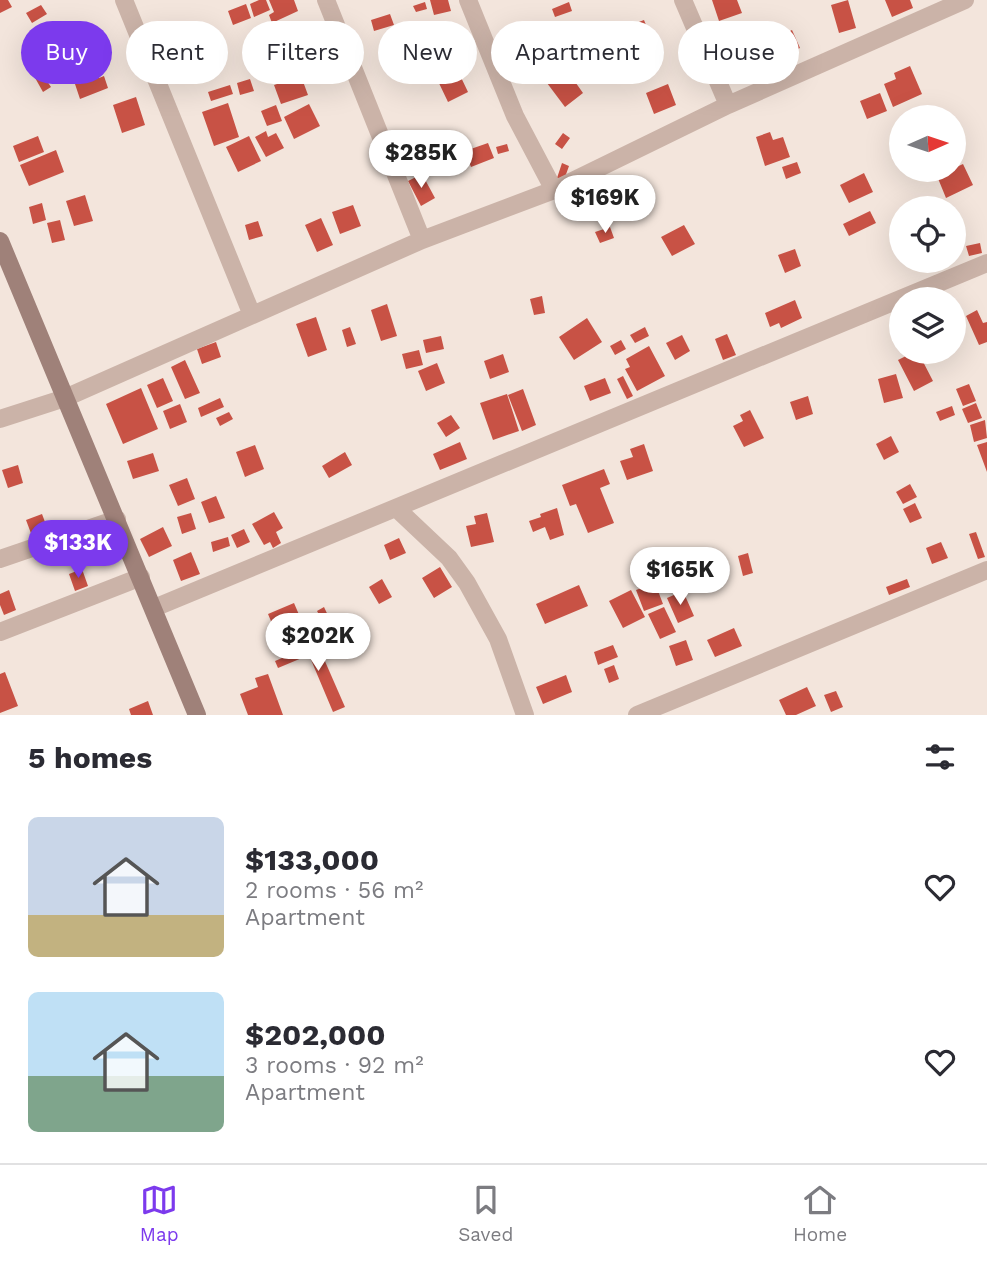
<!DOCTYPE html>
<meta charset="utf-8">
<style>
:root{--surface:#fff;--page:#f2f2f3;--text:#2b2b33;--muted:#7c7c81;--line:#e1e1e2;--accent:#7c3aed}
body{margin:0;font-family:"Work Sans",sans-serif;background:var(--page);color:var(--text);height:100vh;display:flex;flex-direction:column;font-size:26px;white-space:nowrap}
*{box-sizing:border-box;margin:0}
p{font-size:23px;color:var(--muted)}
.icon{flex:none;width:38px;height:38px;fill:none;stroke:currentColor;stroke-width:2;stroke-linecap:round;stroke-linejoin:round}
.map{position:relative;height:715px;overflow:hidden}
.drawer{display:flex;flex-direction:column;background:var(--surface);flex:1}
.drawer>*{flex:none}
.hud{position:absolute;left:21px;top:21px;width:945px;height:63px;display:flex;gap:14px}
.needle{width:46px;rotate:87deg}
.buttons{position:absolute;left:889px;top:105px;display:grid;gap:14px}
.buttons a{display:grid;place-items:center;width:77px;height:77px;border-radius:50%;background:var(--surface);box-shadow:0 7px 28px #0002;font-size:35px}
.price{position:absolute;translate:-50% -60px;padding:0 16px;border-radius:24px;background:#fff;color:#222;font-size:23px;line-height:46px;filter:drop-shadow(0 2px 4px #0008)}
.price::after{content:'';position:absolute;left:50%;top:42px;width:21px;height:16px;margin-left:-10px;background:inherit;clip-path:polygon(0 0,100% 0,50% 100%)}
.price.active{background:var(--accent);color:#fff}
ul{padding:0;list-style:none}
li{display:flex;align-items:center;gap:21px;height:175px;padding:0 28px}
li span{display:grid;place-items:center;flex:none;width:196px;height:140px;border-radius:10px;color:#555}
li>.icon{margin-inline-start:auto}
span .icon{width:84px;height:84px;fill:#fffc;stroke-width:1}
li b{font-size:30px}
h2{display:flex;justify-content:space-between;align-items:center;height:84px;padding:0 28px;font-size:30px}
.tag{padding:0 24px;border-radius:32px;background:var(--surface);box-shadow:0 7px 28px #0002;font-size:24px;line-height:63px}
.tag.active{background:var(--accent);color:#fff}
.tabs{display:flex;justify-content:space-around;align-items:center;height:98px;border-top:2px solid var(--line);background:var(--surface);font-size:19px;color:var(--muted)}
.tabs a{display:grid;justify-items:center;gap:4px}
.tabs .active{color:var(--accent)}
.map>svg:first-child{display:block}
.building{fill:#c85245}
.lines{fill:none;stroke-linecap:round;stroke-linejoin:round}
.street{stroke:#cbb3a8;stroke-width:18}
.secondary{stroke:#9f8179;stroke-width:18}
</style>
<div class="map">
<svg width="987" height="715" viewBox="0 0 987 715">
<rect width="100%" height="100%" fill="#f3e5dc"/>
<path class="building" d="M0,0H8L12,7L0,13Z
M259,0H266L270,10L254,17L250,4Z
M269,0H294L298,11L272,23L269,15L274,12Z
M430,0H448L451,11L434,15Z
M712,0H737L742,13L719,21Z
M848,0L856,28L839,33L831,5Z
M885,0H910L913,8L892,17Z
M425,2L427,9L416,12L413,6Z
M569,2L572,11L555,17L552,9Z
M246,4L251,18L233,25L228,11Z
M41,5L47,14L32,23L26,13Z
M390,14L394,25L374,31L371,20Z
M644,20L654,45L633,53L623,28Z
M741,23L746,35L729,43L724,31Z
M436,30L439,38L426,42L424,34Z
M792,30L800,48L775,59L767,41Z
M77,32L83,51L66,56L60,37Z
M531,37L536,52L525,55L520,40Z
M747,41L759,71L730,82L719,52Z
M199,44L211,71L189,81L177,53Z
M93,63L99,78L104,76L108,88L80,99L71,72Z
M910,66L922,94L893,107L884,84L896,79L894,73Z
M457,69L468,92L448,102L437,79Z
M566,69L583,93L565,107L547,83Z
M41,72L51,87L43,92L34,76Z
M63,72L66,79L54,83L52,75Z
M301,76L308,95L281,104L274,85Z
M250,79L254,91L240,95L237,83Z
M668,84L676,105L654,114L646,93Z
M230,85L233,94L211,101L208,92Z
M880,93L887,111L867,119L860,101Z
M136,97L145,125L122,133L113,105Z
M228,103L239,137L214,146L202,112Z
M309,104L320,126L294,139L284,117Z
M276,105L282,121L267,126L261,111Z
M266,131L268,137L276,133L284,148L266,157L255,137Z
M770,132L773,140L783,137L790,157L765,166L756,137Z
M563,133L570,138L562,149L555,144Z
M38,136L44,152L19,162L13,146Z
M249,136L261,161L238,172L226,147Z
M488,143L494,158L471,167L465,151Z
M507,144L509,151L498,154L496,147Z
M56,150L64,172L29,186L20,165Z
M797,162L801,173L786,179L782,167Z
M562,163L569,166L564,180L557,178Z
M963,164L973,185L946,198L937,176Z
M864,173L873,192L849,203L840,185Z
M422,174L435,198L421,206L408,181Z
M85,195L93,221L74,226L66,201Z
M42,203L46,220L33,224L29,207Z
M353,205L361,226L340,234L332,212Z
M870,211L876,223L849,236L843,224Z
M321,218L333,245L317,252L305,225Z
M60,220L65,240L52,243L47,223Z
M258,221L263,236L249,240L245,225Z
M684,225L695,244L672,256L661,237Z
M610,227L614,238L600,243L595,232Z
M980,243L982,253L969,256L966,246Z
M795,249L801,266L785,273L778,255Z
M930,261H954L934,270Z
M542,296L545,313L534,315L530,299Z
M795,300L802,318L781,328L779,323L770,327L765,313Z
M387,304L397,336L381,341L371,310Z
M977,310L983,323L987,322V342L979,345L966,316Z
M316,317L327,350L308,357L296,324Z
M587,318L602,342L574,360L559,337Z
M350,327L356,344L347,347L342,330Z
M645,327L649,336L635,343L630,335Z
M727,334L736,355L723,360L715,339Z
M682,335L690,351L675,360L666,343Z
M441,336L444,349L426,353L423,340Z
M621,340L626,349L615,355L610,346Z
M216,342L221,357L202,364L197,349Z
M649,346L665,376L637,391L625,369L630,367L626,359Z
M419,350L423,365L406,369L402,354Z
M914,352H918L933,381L914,391L898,360Z
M920,352H933L936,357L926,363Z
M503,354L509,372L490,379L484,361Z
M185,360L200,393L185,399L171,367Z
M437,363L445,383L426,391L418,371Z
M896,374L903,398L884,403L878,379Z
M623,376L633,396L627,399L617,379Z
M163,378L173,401L157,408L147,385Z
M605,378L611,393L590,401L584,386Z
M969,384L976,401L963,406L956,389Z
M141,388L158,429L123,444L106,404Z
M523,389L536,425L522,431L508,395Z
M507,394L519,431L493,440L480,403Z
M808,396L813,414L796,420L790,402Z
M220,398L224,407L201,417L198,408Z
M976,403L982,418L968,423L962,409Z
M180,404L187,422L170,429L163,411Z
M952,406L955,415L940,421L936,412Z
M750,410L764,438L744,447L733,426L743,421L740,415Z
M229,412L233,419L220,426L216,418Z
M451,415L460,428L446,437L437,423Z
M985,420L987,438L974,442L970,425Z
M891,436L899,452L884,460L876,444Z
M460,442L467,459L440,470L433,454Z
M987,442V472L977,445Z
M644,444L653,471L627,480L620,461L633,457L630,449Z
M255,445L264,469L245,477L236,452Z
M345,452L352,465L329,478L322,466Z
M153,453L159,471L133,479L127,461Z
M18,465L23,483L8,488L2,470Z
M604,469L610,484L600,488L614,523L588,533L576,504L570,506L562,485Z
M187,478L195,499L178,506L169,485Z
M910,484L917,497L903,504L896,492Z
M216,496L225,518L209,523L201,502Z
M915,503L922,518L910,523L903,509Z
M557,508L564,535L550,540L545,527L533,532L529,521L541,517L540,514Z
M274,512L283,528L276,532L281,543L273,548L270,542L264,545L252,524Z
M191,513L196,529L182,534L177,517Z
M487,513L494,542L471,547L466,526L476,524L474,516Z
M42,514L51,538L35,544L26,520Z
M163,527L172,546L149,557L140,539Z
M244,529L250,542L237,548L231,535Z
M976,532L985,557L978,559L969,534Z
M228,537L230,546L213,552L211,542Z
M399,538L406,553L390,560L384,545Z
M941,542L948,558L932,564L926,548Z
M191,552L200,574L181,581L173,560Z
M748,553L753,573L743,576L738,556Z
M440,567L452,587L434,598L422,578Z
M82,569L88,586L75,591L69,574Z
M382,579L392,597L379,604L369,587Z
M907,579L910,587L889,595L886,587Z
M655,583L663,604L644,611L636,590Z
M579,585L588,606L545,624L536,604Z
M9,590L16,610L4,615L0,605V594Z
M631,590L645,617L623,628L609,601Z
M683,591L694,616L678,623L667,598Z
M294,603L309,638L283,650L268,614Z
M324,607L333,626L327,629L317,611Z
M664,607L676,632L660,639L648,614Z
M734,628L742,646L715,657L707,640Z
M686,640L693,660L676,666L669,646Z
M317,643L345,707L333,712L309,655L278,668L275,661Z
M613,645L618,657L598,665L594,652Z
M614,665L619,679L609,683L604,669Z
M5,672L18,706L0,713V674Z
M268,674L283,715H248L240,694L258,687L255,678Z
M566,675L572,692L543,704L536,687Z
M807,687L816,706L796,715H786L779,700Z
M836,691L843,707L831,712L824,695Z
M148,701L153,715H131L129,709Z"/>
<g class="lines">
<path class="street" d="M124,0L252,315
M326,0L422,240
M468,0L515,116L554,190
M683,0L728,105
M0,419L65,398L422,240L554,190L728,105L965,0
M396,508L449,558L467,583L498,639L525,715
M0,559L117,519
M154,608L987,263
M0,632L141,577
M637,715L987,570"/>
<path class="secondary" d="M0,241L197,715"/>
</g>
</svg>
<div class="buttons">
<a><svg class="needle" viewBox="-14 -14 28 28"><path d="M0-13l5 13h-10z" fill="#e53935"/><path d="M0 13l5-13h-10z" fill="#7c7c81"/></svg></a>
<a><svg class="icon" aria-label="locate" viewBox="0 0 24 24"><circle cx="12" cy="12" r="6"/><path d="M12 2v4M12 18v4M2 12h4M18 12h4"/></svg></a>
<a><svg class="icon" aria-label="layers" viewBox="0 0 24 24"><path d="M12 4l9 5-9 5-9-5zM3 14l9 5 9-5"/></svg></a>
</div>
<b class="price" style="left:421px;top:190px">$285K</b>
<b class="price" style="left:605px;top:235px">$169K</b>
<b class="price active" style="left:78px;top:580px">$133K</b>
<b class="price" style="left:680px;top:607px">$165K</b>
<b class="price" style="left:318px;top:673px">$202K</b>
<div class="hud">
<a class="tag active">Buy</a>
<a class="tag">Rent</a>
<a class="tag">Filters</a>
<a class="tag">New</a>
<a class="tag">Apartment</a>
<a class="tag">House</a>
</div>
</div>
<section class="drawer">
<h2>5 homes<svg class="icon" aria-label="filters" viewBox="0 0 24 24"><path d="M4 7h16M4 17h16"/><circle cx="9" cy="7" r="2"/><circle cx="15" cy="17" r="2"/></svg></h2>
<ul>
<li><span style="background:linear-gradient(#c9d6e8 70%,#c2b280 0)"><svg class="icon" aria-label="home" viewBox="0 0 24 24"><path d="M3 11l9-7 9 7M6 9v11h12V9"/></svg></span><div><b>$133,000</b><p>2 rooms · 56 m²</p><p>Apartment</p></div><svg class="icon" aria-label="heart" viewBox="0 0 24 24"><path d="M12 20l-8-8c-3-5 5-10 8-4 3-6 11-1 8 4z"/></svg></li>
<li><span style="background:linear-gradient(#bfe0f5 60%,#7fa58c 0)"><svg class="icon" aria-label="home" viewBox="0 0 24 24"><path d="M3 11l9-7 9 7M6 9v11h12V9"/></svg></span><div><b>$202,000</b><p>3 rooms · 92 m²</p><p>Apartment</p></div><svg class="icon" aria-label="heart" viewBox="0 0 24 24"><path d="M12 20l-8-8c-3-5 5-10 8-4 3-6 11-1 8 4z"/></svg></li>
</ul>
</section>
<nav class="tabs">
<a class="active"><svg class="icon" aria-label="map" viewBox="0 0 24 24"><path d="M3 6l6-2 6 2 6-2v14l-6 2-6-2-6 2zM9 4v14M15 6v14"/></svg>Map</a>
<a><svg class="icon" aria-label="saved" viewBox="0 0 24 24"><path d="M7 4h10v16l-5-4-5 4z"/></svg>Saved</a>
<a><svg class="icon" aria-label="home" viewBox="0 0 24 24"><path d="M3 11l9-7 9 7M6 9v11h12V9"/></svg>Home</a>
</nav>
